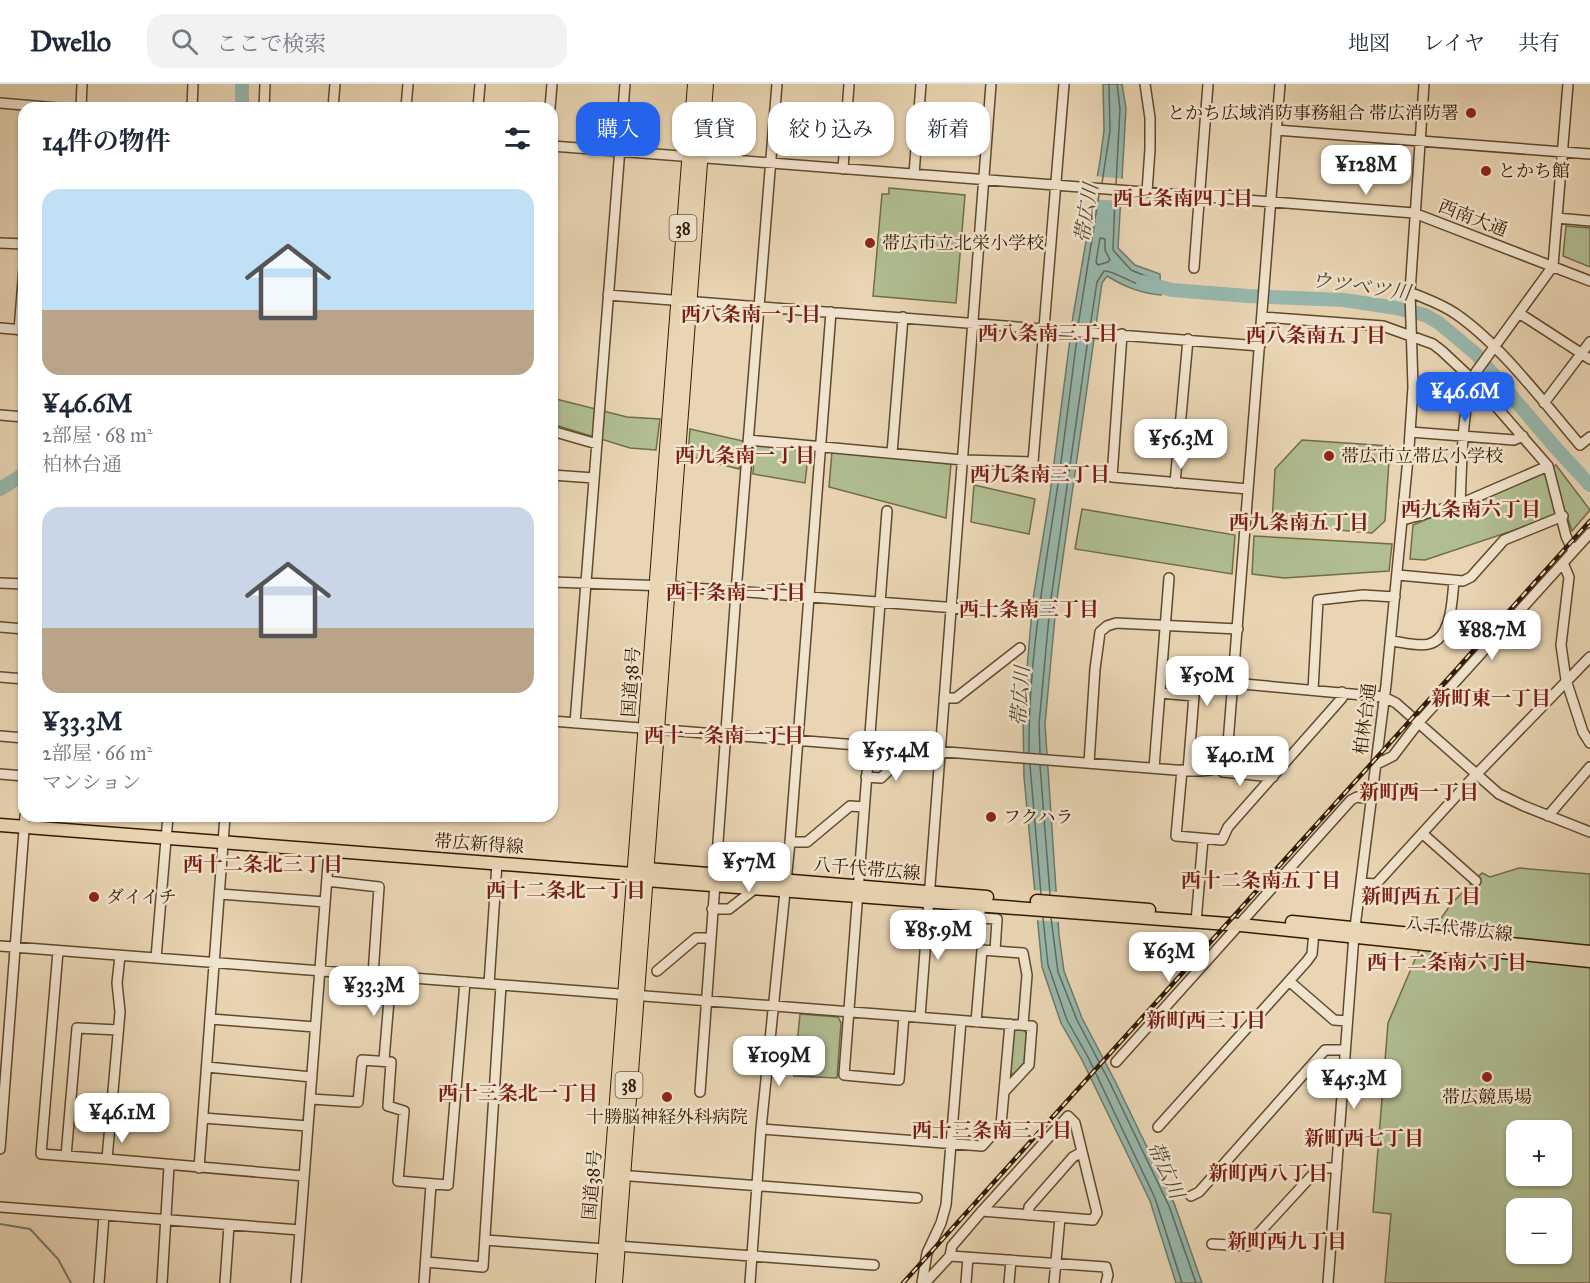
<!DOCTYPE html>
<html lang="ja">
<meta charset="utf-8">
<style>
:root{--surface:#fff;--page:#f2f2f3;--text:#1f2937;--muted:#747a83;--line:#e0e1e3;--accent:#2563eb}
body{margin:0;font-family:"IM FELL Great Primer","Noto Serif JP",serif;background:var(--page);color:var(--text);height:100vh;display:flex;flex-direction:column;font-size:22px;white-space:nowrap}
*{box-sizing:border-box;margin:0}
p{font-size:20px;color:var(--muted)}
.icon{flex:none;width:33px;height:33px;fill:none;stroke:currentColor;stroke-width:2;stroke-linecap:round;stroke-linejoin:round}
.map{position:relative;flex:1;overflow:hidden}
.sheet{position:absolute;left:18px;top:18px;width:540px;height:720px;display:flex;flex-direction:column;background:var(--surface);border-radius:18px;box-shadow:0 2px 4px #0004}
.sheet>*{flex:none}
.top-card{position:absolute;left:576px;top:18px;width:570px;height:54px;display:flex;gap:12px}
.fabs{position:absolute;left:1506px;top:1036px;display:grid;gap:12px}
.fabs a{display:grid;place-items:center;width:66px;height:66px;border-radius:12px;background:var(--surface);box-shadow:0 2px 4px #0004;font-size:30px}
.price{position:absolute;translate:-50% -51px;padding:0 14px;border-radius:12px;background:#fff;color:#222;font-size:20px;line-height:39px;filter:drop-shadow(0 2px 3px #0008)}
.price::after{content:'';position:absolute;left:50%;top:36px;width:18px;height:14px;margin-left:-9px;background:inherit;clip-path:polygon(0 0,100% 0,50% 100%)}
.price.current{background:var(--accent);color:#fff}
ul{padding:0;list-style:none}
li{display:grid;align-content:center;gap:12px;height:318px;padding:0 24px}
li span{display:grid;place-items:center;height:186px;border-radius:18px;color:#555}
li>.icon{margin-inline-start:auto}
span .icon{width:108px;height:108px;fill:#fffc;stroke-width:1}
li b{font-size:26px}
h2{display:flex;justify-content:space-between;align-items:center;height:72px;padding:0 24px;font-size:26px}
.pill{padding:0 21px;border-radius:18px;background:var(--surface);box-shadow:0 2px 4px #0004;font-size:21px;line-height:54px}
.pill.current{background:var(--accent);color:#fff}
header{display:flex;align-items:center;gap:36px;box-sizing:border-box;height:84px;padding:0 30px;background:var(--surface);border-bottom:2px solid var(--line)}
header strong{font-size:28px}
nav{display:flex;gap:33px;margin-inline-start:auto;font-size:21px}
.search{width:420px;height:54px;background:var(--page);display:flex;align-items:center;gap:15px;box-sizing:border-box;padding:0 21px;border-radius:18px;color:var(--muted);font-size:22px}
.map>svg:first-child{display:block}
.green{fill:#b0be92;stroke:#716c49;stroke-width:1.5;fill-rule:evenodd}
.water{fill:#97b8ae;stroke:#6f7968;stroke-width:1.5}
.pier{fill:#e9d5b3}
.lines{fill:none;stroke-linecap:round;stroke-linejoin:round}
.shore{stroke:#646957;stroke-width:1.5}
.stream{stroke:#6f7968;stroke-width:2}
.river{stroke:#97b8ae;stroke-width:14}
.minor-casing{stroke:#60492d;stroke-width:12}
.major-casing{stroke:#321a00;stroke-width:15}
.highway-casing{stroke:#321a00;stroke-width:16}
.minor{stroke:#f1e4ce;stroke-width:9}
.major{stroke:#e9d5b3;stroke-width:12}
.highway{stroke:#e9d5b3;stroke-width:14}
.rail-casing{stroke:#321a00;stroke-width:4.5}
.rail{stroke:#f1e4ce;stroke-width:2;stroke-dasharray:7;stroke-linecap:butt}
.poi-dot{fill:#8f2418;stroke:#f1e4ce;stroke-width:2}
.labels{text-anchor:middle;stroke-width:5;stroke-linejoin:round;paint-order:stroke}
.shield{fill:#f1e4ce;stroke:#6b573e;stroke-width:1.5}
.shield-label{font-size:16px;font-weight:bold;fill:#321a00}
.poi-label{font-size:18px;fill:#321a00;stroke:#f1e4ce;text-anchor:start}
.street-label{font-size:18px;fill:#321a00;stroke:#f1e4ce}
.neighbourhood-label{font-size:20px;font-weight:bold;fill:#7a1f14;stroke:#f1e4ce}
.water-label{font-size:20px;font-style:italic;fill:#504934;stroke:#f1e4ce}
</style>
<header>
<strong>Dwello</strong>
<div class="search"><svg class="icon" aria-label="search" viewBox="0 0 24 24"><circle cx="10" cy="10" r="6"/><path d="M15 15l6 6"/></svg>ここで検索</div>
<nav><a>地図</a><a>レイヤ</a><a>共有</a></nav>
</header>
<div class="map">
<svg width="1590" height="1199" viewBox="0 0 1590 1199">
<rect width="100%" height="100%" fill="#e9d5b3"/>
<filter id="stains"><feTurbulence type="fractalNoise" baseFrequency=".00333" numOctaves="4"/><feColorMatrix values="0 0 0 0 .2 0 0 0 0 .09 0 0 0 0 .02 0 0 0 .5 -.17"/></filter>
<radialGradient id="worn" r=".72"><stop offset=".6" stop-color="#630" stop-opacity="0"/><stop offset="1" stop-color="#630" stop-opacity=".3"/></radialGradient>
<path class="green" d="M889,104L965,111L956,219L873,212L882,110H889Z
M1566,142L1590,144V183L1563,172Z
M552,314L627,333L660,335L656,366L630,364L552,340Z
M690,345L743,357L739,385L688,372Z
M1302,356L1390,362L1385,437L1372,449L1272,440L1275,385Z
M755,359L809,364L805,399L753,390Z
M832,367L951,380L946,434L829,403Z
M1556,381L1590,426L1572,447L1566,429L1425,476L1410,475L1413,441Z
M974,401L1035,415L1029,450L971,438Z
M1082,425L1235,451L1232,490L1075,465Z
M1254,452L1392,460L1389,487L1284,494L1252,490Z
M1519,784L1590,790V1199H1385L1391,1130L1373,1128L1388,939L1419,866L1451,820L1482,789L1490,793ZM1516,1047H1562V1092H1516ZM1516,1125H1562V1170H1516Z
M800,930L838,933L841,939L837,994L794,992Z
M1017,945H1023L1027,950L1024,979L1015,990L1009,989L1012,948Z"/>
<path class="water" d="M1103,0H1122L1126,24L1118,164L1135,181L1160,190L1161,211C1140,209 1125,203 1107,192L1102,199L1056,522L1045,640L1059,851L1064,887L1082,934L1115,997L1174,1119L1202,1199H1176L1150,1117L1082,976L1061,939L1042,883L1024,693L1023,631L1033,515L1050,410L1073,232L1100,77L1104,46Z"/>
<path class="pier" d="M1094,92L1126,95L1122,117L1089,115Z
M1031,806L1059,808L1061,838L1034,836Z"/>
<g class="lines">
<path class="shore" d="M1102,99L1110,47L1109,0
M1116,100L1120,25L1117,0
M1100,154L1105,155V166L1110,176L1108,178L1098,181L1096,178Z
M1078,242L1099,111
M1090,243L1097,198L1104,187C1113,185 1135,203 1152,204L1154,202L1153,195L1131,186L1113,166L1115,112
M1029,669C1028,582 1043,498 1056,413C1064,360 1070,307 1077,254
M1040,669L1039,640L1050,522L1088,255
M1030,681L1041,810
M1040,681L1050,811
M1043,834L1048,881L1067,936L1088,973L1155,1114L1182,1199
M1051,834L1058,888L1077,936L1110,999L1169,1122L1196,1199"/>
<path class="stream" d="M0,1140L30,1145L58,1175L71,1199"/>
<path class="river" d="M242,0V24
M1143,198L1172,206L1248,212L1344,216L1396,224L1425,231L1439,239L1476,270L1554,362L1590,401
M0,405L24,390"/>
<defs>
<path id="minor" d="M1145,0L1150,34V65L1147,108
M0,19L58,24
M81,24L82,0
M192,24L193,0
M264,24L265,0
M333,24L335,0
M406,24L408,0
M478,24L480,0
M550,24L552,0
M1276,46L1590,70
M552,62L1414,129L1590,197
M843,85L849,0
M914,90L921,0
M1557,134L1590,137
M0,159L24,160
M1194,184L1208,0
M1410,208C1426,215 1442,220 1456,230C1501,261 1544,319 1580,361L1590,353
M608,211L1260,262
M1519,229L1590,275
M1262,233L1383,242L1433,260L1442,267L1473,296L1548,382L1566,452L1573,467
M0,244L24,246
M19,246L24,185
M1122,250L1112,393L1248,405
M1544,319L1590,258
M0,331L24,333
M552,347L597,360
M1410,348L1514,356L1523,352
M749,356L963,376L1033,378L1064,0
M892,369L903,233
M552,391L594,394
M1175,399L1188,255
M1460,420C1462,385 1461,319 1476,288L1553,182L1568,0
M887,427L844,991L899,996L904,932
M1403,436L1460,420L1548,382
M1563,479L1569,493L1561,561L1566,596L1583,648L1590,659
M1398,491L1463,497L1471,493L1504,456L1563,432
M552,498L667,502L1023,529
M0,499L24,500
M0,543L24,545
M1391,557C1402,558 1418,563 1429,560C1452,554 1452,516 1454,497
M0,593L24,595
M1233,599L1384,613L1396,619L1499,710L1524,722L1590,748
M1313,606L1318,516L1363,511L1395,513
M1160,609L1194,612L1188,687
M944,614H956L1020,564
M552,637L1188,687C1205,687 1219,689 1227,672L1280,0
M575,639L625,0
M0,652L24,654
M1089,679L1095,585L1100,548L1107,542L1116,539L1238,545
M1375,681L1393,672L1419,638L1590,449
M1154,684L1169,494
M1218,684L1223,688L1273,693
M1182,686L1176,752L1222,756L1228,743L1342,614V608
M0,690L24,692
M866,693L881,694L910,666
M1548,732L1590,683
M1423,750L1476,797
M790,758H807L850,722L864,723
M327,797L379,803L373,891
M1361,799L1376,800L1468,699L1590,573
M220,810L325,818
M712,825H729L756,804
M1196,838L1203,755
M0,862L1032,942L1029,981L1004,1008
M58,867L41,1070L107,1075
M995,867L1023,869L1027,891L1023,941
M120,872L117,899L120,928L107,1075L304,1092
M156,874L168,732
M657,887L696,854H710
M1289,897L1334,936L1347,937
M489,900L497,779
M920,933L991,0
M211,935L315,943
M976,938L982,866L995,867L997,835L980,834V821
M384,976L391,892
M1116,978L1351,716L1357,713L1371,715
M207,983L312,993
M700,1008L736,508L777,0
M311,1015L358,1018L362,976L391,978L388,1022L404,1027L398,1097L448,1101L465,898
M203,1034L308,1042
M1158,1043L1307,877L1312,870L1314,848
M761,1045L982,1062L1001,1041L1010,940
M0,1065L25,732
M66,1072L77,944L118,946
M199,1084L225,732
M618,1091L917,1114
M1191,1112L1199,1108L1325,966H1345
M0,1123L300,1146
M1028,1131L1029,1123L1073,1073L1082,1068
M485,1156L605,1165L617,1162L874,1181
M1212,1160L1247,1162L1316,1087L1321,1084H1337
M950,1172L952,1162L982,1127L1068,1032L1075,1039L1097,1129L1093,1136L982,1127
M426,1178L483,1183L501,901
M99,1199L104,1131
M162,1199L169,1082
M225,1199L229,1141
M296,1199L329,767
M424,1199L431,1100
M750,1199L761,1045L790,758L831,228
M922,1199L927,1169L941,1139L946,1121L961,937
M925,1199L950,1172L1106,1183L1108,1191L1106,1199
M966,1199L968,1173
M1009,1199L1011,1176
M1054,1199L1060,1134
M1328,1199L1354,851L1386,601L1409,364L1413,303L1410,208L1424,0"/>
<path id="major" d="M0,741L633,790L646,796L1241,841L1590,877
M637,789L647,785L987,813
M1037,817L1149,826
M1292,838L1590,868"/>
<path id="highway" d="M603,1199L695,0
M615,1199L706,0"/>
</defs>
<use href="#minor" class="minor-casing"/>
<use href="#major" class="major-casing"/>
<use href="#highway" class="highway-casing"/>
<use href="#minor" class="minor"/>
<use href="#major" class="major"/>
<use href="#highway" class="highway"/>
<defs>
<path id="rail" d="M903,1199L1590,437"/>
</defs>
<use href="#rail" class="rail-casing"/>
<use href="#rail" class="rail"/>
</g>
<g class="poi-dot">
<circle cx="1471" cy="29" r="6"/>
<circle cx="1486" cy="87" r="6"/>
<circle cx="870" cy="159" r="6"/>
<circle cx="1329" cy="372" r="6"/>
<circle cx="991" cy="733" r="6"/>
<circle cx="94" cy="813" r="6"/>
<circle cx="1487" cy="993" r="6"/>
<circle cx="667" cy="1013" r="6"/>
</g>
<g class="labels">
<g class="shield">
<rect x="669.5" y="131" width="27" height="26" rx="4.5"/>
<rect x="615.5" y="988" width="27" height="26" rx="4.5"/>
</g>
<g class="shield-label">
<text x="683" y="150">38</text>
<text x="629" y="1007">38</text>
</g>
<g class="poi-label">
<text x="1459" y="35" text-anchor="end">とかち広域消防事務組合 帯広消防署</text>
<text x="1498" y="93">とかち館</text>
<text x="882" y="165">帯広市立北栄小学校</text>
<text x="1341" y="378">帯広市立帯広小学校</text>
<text x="1003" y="739">フクハラ</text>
<text x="106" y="819">ダイイチ</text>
<text x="1487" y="1019" text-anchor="middle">帯広競馬場</text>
<text x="667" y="1039" text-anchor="middle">十勝脳神経外科病院</text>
</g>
<g class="street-label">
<text transform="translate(1473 134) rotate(21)" y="6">西南大通</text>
<text transform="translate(631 598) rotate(-86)" y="6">国道38号</text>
<text transform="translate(1365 635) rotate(-83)" y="6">柏林台通</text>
<text transform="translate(479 760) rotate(4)" y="6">帯広新得線</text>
<text transform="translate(867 785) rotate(5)" y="6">八千代帯広線</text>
<text transform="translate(1459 845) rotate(6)" y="6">八千代帯広線</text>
<text transform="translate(592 1101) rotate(-85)" y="6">国道38号</text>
</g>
<g class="neighbourhood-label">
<text x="1183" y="121">西七条南四丁目</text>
<text x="751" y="237">西八条南一丁目</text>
<text x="1048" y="256">西八条南三丁目</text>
<text x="1316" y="258">西八条南五丁目</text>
<text x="745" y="378">西九条南一丁目</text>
<text x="1040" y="397">西九条南三丁目</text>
<text x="1471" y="432">西九条南六丁目</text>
<text x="1299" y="445">西九条南五丁目</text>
<text x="736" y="515">西十条南一丁目</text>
<text x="1029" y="532">西十条南三丁目</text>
<text x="1491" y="621">新町東一丁目</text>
<text x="724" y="658">西十一条南一丁目</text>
<text x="1419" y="715">新町西一丁目</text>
<text x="263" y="787">西十二条北三丁目</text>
<text x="1261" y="803">西十二条南五丁目</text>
<text x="566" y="813">西十二条北一丁目</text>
<text x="1421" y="819">新町西五丁目</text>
<text x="1447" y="885">西十二条南六丁目</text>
<text x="1206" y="943">新町西三丁目</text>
<text x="518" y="1016">西十三条北一丁目</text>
<text x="992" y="1053">西十三条南三丁目</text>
<text x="1364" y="1061">新町西七丁目</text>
<text x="1268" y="1096">新町西八丁目</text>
<text x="1287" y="1164">新町西九丁目</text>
</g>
<g class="water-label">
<text transform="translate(1086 129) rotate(-81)" y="7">帯広川</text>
<text transform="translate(1361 202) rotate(8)" y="7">ウツベツ川</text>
<text transform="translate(1020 612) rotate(-86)" y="7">帯広川</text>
<text transform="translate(1166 1086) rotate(66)" y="7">帯広川</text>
</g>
</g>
<rect width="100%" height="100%" filter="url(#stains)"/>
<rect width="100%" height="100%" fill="url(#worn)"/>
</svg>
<div class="fabs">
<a>+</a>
<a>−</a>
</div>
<b class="price" style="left:1366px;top:112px">¥128M</b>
<b class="price current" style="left:1465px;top:339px">¥46.6M</b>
<b class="price" style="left:1181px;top:386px">¥56.3M</b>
<b class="price" style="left:1492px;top:577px">¥88.7M</b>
<b class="price" style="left:1207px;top:623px">¥50M</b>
<b class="price" style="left:896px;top:698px">¥55.4M</b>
<b class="price" style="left:1240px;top:703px">¥40.1M</b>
<b class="price" style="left:749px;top:809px">¥57M</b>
<b class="price" style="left:938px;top:877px">¥85.9M</b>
<b class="price" style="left:1169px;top:899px">¥63M</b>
<b class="price" style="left:374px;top:933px">¥33.3M</b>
<b class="price" style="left:779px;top:1003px">¥109M</b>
<b class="price" style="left:1354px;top:1026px">¥45.3M</b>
<b class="price" style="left:122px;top:1060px">¥46.1M</b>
<div class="top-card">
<a class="pill current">購入</a>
<a class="pill">賃貸</a>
<a class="pill">絞り込み</a>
<a class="pill">新着</a>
</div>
<section class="sheet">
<h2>14件の物件<svg class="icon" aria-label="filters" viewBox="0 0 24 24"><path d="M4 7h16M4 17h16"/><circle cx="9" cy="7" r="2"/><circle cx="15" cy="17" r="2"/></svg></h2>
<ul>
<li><span style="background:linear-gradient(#bfe0f5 65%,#b9a48a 0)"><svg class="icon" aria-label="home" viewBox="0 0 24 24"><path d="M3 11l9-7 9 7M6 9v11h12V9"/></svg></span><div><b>¥46.6M</b><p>2部屋 · 68 m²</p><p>柏林台通</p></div></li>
<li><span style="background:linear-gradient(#c9d6e8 65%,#b9a48a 0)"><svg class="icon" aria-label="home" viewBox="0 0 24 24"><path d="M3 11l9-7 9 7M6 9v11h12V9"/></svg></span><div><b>¥33.3M</b><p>2部屋 · 66 m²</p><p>マンション</p></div></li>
</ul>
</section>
</div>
